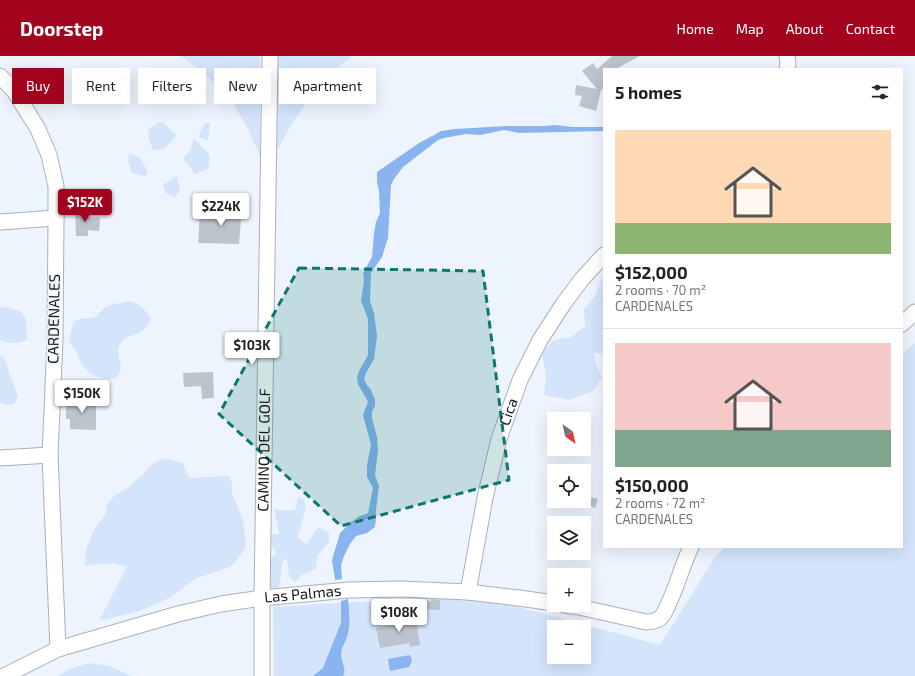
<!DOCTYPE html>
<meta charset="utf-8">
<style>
:root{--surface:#fff;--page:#f6f6f6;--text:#222;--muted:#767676;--line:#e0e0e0;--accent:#a2041e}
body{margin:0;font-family:"Exo 2",sans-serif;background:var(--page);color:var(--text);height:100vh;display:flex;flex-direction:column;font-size:15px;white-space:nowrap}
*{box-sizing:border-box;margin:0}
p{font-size:13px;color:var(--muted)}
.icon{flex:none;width:22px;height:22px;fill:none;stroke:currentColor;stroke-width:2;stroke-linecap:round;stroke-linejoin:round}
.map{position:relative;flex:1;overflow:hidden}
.panel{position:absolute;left:603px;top:12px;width:300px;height:480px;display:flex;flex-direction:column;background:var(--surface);border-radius:0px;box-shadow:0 4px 16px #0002}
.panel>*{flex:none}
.top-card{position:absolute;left:12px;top:12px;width:380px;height:36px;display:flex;gap:8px}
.needle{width:26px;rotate:147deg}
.fabs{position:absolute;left:547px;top:356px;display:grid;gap:8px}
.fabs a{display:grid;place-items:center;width:44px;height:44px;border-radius:0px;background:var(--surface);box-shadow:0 4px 16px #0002;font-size:20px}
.price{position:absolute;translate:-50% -34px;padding:0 9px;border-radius:4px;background:#fff;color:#222;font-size:13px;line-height:26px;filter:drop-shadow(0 1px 2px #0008)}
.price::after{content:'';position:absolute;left:50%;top:24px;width:12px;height:9px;margin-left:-6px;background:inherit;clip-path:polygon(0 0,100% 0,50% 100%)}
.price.selected{background:var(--accent);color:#fff}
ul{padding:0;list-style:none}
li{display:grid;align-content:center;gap:8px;height:212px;padding:0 12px}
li+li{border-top:1px solid var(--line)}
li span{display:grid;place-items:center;height:124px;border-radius:0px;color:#555}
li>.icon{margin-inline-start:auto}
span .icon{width:72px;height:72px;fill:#fffc;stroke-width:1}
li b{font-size:17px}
h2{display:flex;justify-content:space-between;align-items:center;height:48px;padding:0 12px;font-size:17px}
.pill{padding:0 14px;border-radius:0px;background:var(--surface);box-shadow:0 4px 16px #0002;font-size:14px;line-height:36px}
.pill.selected{background:var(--accent);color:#fff}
header{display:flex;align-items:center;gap:24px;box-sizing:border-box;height:56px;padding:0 20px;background:var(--accent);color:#fff}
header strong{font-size:19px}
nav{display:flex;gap:22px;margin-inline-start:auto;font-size:14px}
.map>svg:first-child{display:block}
.green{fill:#d3e4fb;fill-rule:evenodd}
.water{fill:#89b4ef}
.building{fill:#bcc4ce}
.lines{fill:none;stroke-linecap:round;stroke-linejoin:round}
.minor-casing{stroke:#a9b1bb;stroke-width:17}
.minor{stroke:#fff;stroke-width:15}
.marked{fill:#0f766e;fill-opacity:0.2;stroke:#0f766e;stroke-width:3;stroke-dasharray:8 5;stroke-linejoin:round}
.labels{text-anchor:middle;stroke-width:3.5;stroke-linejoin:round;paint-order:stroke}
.street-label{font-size:15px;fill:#17191d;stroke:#eef4fd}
</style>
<header>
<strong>Doorstep</strong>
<nav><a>Home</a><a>Map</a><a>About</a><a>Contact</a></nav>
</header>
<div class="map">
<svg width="915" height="620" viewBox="0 0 915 620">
<rect width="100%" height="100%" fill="#eef4fd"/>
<path class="green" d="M181,0H260V98L259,99C251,76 235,46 217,30C206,19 194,9 181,0Z
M277,0H352C346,4 341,9 335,14C311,36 293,64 278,93L277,92Z
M159,66H163L176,79L174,83L164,93L153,94L148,81L149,73Z
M205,67H210L208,84L198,81Z
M194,82L210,100L208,113L195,118L184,104V100L190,95Z
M129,97L140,102L148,116L145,120L132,117L128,105Z
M177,120L180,135L174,141L166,137L163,129Z
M604,221V297H595V306L602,321L593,335L569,344L544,339L546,321L542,296L554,284L571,281L585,270L584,253L595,240L601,224Z
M128,245C138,246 146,254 151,263C148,272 140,277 131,280C128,281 125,281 123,284C112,296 124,305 120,316C118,321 113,324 108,323C88,320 84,314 77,297C75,292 71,289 69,284C70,280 73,268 74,266C81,260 89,264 95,261C98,258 101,255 104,252C111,248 121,247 128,245Z
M3,251L13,253L22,256L26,264L27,284C16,288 10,288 0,284V252Z
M915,287V620H274L273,551L473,539L660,589L715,501L725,491H902V299L912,289ZM554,571H584V601H554Z
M0,300H3L7,308L9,317L18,340L14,348L5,349L0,347Z
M164,402L183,407L189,422L229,420L232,427V437L242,461L245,478L246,491L232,510L195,523L171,541L140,555L99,565L127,510L113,507L85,510L86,493L94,474L105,459L107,449L114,440L129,431L137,423L145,417L152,408Z
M298,441L303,442L306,450L298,481L306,489L318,471L329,476V486L317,500L316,513L300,520L295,527L289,520L287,503L283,504L279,531L275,533L267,529L263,509L276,497L268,482L271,479L279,478L274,453L292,455L296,453Z
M89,607L109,610L132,620H58L70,613Z"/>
<path class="water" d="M555,69L572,71H604V75L519,77L504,74L480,79L466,78L444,82L438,84L403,111L394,123L391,129L388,182L382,201L371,217L370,245L374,257L377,280L374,303L366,317L364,323L367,329L371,334L375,344V350L372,356V362L377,381L378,394L375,419L379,430L376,454V463L375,471L367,477L356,480L350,488L344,500L341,509L342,523L335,524L332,504L340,477L351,466L360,460L368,457L373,432L367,421V409L371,389L363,359L368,346L358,328L357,321L359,315L368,299V263L361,245L364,224L363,217L372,201L374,177L376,166L380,157L379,135L377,126V116L419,87L436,78L441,75L455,73L507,70H545Z
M348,543C349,556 351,568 347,581C345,587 341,592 341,599C341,606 347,613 343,620H313L323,612L341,567V545Z
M410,599L412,605L409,611L390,615L388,603Z"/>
<path class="building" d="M612,0H640L616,13H604V32L601,34L596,55L579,50L582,40L575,39L576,29L597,33L582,15L593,7L597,13Z
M242,151L239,188L198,187L200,157H230V152Z
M87,153V161L100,162L99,175L88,174V180H76L75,154Z
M213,316L214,342L202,343L201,330L184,331L183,317Z
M70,343H96V374L70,373V363H66V351L70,350Z
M590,441L598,443L595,452L588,449Z
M431,543L440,544V554L424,553V557L412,556L413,544L431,545Z
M415,559L420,589L410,591L409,587L380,592L376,572L392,569V566L405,564V561Z"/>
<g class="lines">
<defs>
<g id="minor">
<path d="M787,13L788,8L787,0"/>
<path d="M0,20L15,36L38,73L49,99L56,130V162L55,284L50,399L58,593"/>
<path d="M0,166L56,162"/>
<path d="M902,268L915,256"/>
<path d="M0,402L50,399"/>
<path id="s1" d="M468,536L485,442L499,383L520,324L540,284L564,247L582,223L604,199"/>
<path d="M564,549L579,551L646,566C652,566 658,565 662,560C665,557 666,552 668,549C677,530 682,510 691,491"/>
<path id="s2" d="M4,620L58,593L178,558L221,548L262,542L349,534L401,533L468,536L519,542L554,547"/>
<path id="s3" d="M262,620V542L270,0"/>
</g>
</defs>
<use href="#minor" class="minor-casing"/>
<use href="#minor" class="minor"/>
</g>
<path class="marked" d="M299,212L483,215L509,424L341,470L219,358Z"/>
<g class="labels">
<g class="street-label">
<text transform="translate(54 263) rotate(-89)" y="5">CARDENALES</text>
<text dy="5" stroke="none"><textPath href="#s1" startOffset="185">Cica</textPath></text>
<text dy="5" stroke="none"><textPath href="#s3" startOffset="226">CAMINO DEL GOLF</textPath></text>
<text dy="5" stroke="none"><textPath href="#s2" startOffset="312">Las Palmas</textPath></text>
</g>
</g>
</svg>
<div class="fabs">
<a><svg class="needle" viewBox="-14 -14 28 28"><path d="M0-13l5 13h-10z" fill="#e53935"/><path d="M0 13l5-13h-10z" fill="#767676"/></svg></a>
<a><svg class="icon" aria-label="locate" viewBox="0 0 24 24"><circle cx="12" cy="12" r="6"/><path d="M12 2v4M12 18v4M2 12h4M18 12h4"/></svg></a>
<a><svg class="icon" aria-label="layers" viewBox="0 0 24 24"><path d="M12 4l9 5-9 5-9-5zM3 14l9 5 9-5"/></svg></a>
<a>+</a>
<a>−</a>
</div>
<b class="price selected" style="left:85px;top:167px">$152K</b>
<b class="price" style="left:221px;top:171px">$224K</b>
<b class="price" style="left:252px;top:310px">$103K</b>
<b class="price" style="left:82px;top:358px">$150K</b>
<b class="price" style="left:399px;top:577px">$108K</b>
<div class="top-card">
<a class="pill selected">Buy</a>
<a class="pill">Rent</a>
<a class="pill">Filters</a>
<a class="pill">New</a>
<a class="pill">Apartment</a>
</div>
<section class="panel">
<h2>5 homes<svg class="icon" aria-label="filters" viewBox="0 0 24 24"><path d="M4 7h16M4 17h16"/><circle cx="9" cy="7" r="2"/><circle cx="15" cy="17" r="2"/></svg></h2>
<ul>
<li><span style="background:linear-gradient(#ffd9b3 75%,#8fb573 0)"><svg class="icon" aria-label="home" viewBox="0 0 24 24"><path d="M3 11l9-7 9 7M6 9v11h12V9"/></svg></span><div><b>$152,000</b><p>2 rooms · 70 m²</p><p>CARDENALES</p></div></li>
<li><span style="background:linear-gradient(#f6c9c9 70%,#7fa58c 0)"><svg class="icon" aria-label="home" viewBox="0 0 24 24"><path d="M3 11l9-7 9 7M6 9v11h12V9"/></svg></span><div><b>$150,000</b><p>2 rooms · 72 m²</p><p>CARDENALES</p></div></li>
</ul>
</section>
</div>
